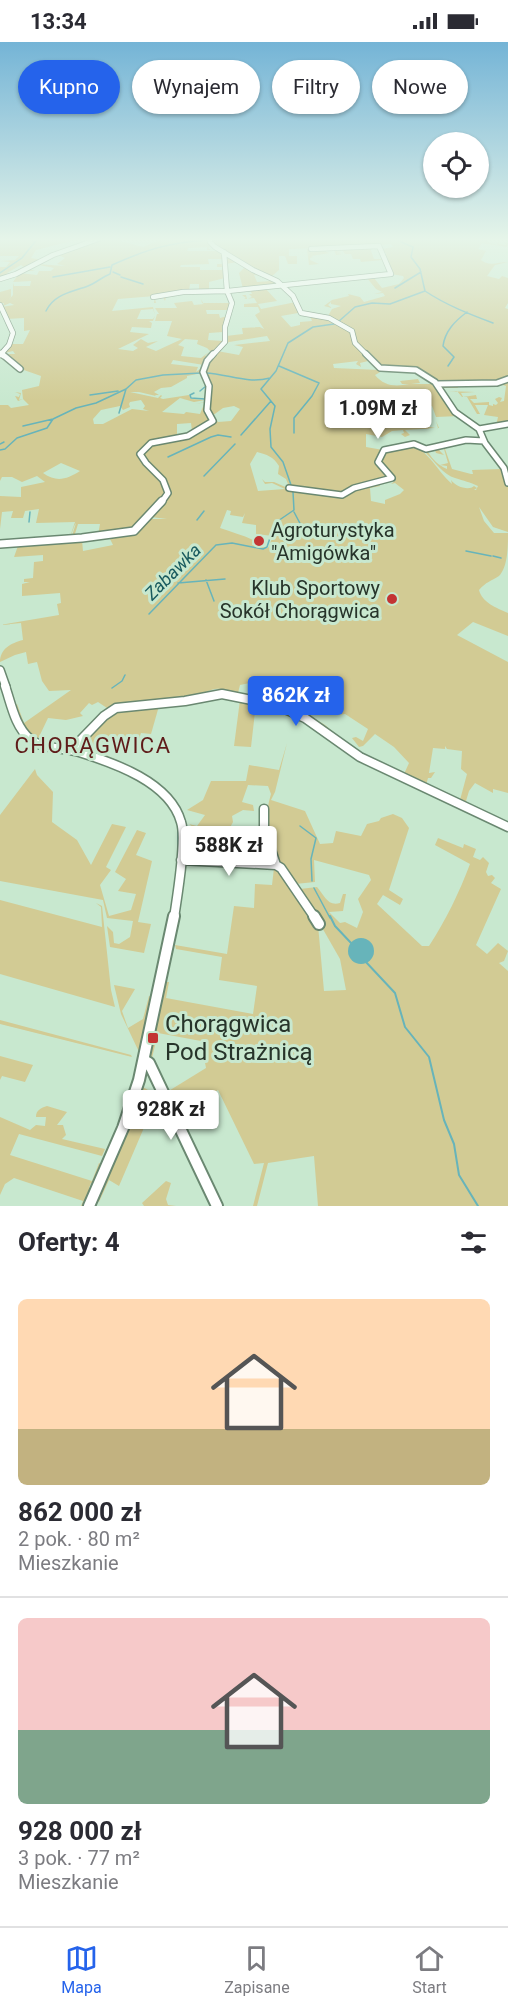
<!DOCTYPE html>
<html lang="pl">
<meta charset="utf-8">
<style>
:root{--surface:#fff;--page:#f7f7f7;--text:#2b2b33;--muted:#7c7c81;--line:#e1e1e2;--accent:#2563eb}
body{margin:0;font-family:Roboto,sans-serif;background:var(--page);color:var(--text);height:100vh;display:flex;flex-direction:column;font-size:22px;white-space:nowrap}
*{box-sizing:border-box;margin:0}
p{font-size:20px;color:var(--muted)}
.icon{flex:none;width:33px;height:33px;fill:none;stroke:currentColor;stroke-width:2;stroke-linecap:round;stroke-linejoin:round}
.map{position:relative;height:1164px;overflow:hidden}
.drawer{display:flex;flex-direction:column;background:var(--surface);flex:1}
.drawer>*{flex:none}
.guide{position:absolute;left:18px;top:18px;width:472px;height:54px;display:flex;gap:12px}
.tools{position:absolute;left:423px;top:90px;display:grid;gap:12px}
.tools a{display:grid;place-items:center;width:66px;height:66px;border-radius:50%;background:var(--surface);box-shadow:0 2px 4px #0004;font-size:30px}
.price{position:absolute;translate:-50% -51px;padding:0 14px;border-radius:6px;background:#fff;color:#222;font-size:20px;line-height:39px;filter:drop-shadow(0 2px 3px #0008)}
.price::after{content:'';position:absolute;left:50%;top:36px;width:18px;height:14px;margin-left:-9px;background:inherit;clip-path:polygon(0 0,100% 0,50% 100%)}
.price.on{background:var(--accent);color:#fff}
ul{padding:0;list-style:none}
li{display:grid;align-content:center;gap:12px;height:318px;padding:0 18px}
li+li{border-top:2px solid var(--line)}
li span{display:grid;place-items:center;height:186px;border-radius:9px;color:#555}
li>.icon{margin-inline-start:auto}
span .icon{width:108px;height:108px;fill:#fffc;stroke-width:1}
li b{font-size:26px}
h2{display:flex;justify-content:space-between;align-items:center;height:72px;padding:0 18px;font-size:26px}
.tag{padding:0 21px;border-radius:27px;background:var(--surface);box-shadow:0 2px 4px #0004;font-size:21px;line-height:54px}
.tag.on{background:var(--accent);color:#fff}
.status{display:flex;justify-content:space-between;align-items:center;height:42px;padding:0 30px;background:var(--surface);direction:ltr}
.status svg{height:16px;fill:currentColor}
.tabs{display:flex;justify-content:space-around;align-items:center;height:84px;border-top:2px solid var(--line);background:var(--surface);font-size:16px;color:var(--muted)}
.tabs a{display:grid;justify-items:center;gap:3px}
.tabs .on{color:var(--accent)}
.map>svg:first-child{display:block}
.green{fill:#d2cb94;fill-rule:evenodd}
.water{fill:#67b4ba}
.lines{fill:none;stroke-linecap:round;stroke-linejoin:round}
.stream-far1{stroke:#67b4ba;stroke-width:1.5}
.stream{stroke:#67b4ba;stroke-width:2}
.minor-far4-casing{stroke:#6a8871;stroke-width:6}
.minor-far3-casing{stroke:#6a8871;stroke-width:8}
.minor-far2-casing{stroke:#6a8871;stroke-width:10}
.minor-far1-casing{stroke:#6a8871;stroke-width:11}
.minor-casing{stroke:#6a8871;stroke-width:14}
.minor-far4{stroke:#fff;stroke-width:4.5}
.minor-far3{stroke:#fff;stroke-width:5}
.minor-far2{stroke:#fff;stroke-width:7}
.minor-far1{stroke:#fff;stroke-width:8}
.minor{stroke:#fff;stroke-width:10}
.poi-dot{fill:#c33433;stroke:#c8e8cf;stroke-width:2}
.labels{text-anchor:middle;stroke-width:6;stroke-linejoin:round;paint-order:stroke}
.far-water-label{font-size:18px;font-style:italic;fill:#195b5f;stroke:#c8e8cf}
.poi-label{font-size:20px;fill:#27342a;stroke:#c8e8cf;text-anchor:start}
.quarter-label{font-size:22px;letter-spacing:1.5px;fill:#5f1b19;stroke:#c8e8cf}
.near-poi-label{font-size:24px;fill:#27342a;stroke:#c8e8cf;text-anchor:start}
</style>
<div class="status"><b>13:34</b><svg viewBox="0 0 49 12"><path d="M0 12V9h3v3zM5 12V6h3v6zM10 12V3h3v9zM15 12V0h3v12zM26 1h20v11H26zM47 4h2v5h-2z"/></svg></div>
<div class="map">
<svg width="508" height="1164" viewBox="0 0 508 1164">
<rect width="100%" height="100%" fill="#c8e8cf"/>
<path class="green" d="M0,196H83L36,208L31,216L42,218L51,213L37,222L65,224L57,222L65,216L56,212L61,210H57L79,205L76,203L99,196L94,200L102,196L99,198L125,196L120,199L143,205L160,198L152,196H209L213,204L208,206L211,208H207V205L188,206L187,209H217L214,205L222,210H219L222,212L223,217H208L209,222L181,223L180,225H200V228H222V225H217V222H222L223,219L224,223L221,224H224L225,236L209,240V248H222L194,250L199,248V242H190L189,249H193L170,255L164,253L166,255L165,259L163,255L155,257L156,261H161H154L155,254L118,257L112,269L153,265L155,273L153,267L141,268L137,277H153L155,274L153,279H149L152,281L151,286L132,285L130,290L149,292L118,307L133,309L138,306L133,303L141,297L148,301L158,299L146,305L156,309L182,297L167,294L172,279H155L157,272H159L155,266H177L174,261L192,259L194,263L204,262L202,261L201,257L203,261H231L228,272L229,268H206L207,272H219L220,276L227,274L225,295H223V290L209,291L208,298L223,299V296H225C224,304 217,310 210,309L207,306L197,302L198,298L185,297L178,303L184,305L181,314L201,316L209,310L205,314H208L212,311L204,323L173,318L171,322L198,325L196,330L203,325L202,331L187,334V336L171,345L161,346L154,350L159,353H155L156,354L139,350H130L158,356L161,353L162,354L160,356L163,357L189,353L191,357L205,358L194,360L180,356L162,370L184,372L186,370L200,372L205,360L195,362L207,360L206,370L212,378L207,379L209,382L192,389L191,381L177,382V392L191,391L155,399L138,408L140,417L161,435L168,453C171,436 153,426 142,417V410L155,401L185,395L213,381L214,375L218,380L231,379L240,367L234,364L223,366L212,374L208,370C208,362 210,354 210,346C209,326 194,330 217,309L239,313L243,305L234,303L270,299L267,294L229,300L220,307L225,301L226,294L243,292L242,286L260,285L264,287L255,273L260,270L258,265H244V262L257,261L254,256L244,257L246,256L242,253H246L247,257L252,255L249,252H252L250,248L230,251L228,241L229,248L243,247L239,231L245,225L238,220L225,222L224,211L236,215L213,203L211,197L488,196L487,200L497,203L499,197L505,198H499V202L506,203L505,200L508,201L507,205L482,201L478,207L486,209L481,218C490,225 498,220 508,220L495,223L487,234L499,237L502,234L508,236V261L505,266L508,267V381L496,384L498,375L484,373L488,363H475L480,372H477L467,355H462L457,349H448L475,350L461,351L463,355L476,353L477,357H470L474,361L489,360V363L493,364V362L496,363L498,361L495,357L499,355L502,356L500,360L504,359L506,344L496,341H457L458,346H442L446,353L439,343L456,341H437L421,331C428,338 436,343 442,351C449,359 450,368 459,374L436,375L432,364L411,365L404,371L405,376L421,377L425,385H435L426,387L438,386L436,379L439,386L405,388L410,393L405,395L401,392L404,391L403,388L392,389L382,395L366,392V405L383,408L378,415V421L391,435L353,446L337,453L342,455L354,447L379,442L380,444L370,446L371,459L385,462V458L400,452L404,448L395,441L391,442L396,438L380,419L384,410C420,387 430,422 452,442L451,438C456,445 469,449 474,444L477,446L474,448H476L478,444C470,440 464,439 455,436C444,433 434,419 426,411L425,408L431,407L428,410C433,418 438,423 447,427V424L440,423L448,421L444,407L437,406L444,413L436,411L434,406L446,402L444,404L452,427L471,432H473L472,428L502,427L497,419C506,426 501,436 508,443V490L493,485L479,465L484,479L494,491H508C508,504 508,525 499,534C491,539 486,540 479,548C482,560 496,566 508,571V594L473,580L457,593L508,620V751L493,747V751L475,741L469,749L466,759L469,762L455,756L460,758L467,732L461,727L462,709L447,707L445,704V707L433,706L429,731L435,730L431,736H428L426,743L388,727L404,732L409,721L394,705L375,692L363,704L359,705L352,696L356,695L363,699L368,687L345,672L337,673L327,661L329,658L316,652L304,670L325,683L345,700L342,702L301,671L326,635L298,669L290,666V664L298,666L310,646L270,637L265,656L262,655L266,643L259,639L240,643L238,651C230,649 224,646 215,647C206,648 200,655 190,657C163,662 128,654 104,672L107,666L98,660L92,663L89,661L80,671L83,674L66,678L48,676L38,697L43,700C25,696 20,679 15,664L17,662L24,681L71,648L49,649L42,639L37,620L28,622L26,610L15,613L0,620C0,607 11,601 23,598L21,581L0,583L59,573L57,562L61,561L60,551L22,554V542L30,540H24V537L33,536L34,520L43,519V513L14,515L19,501L80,497L82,498L83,509L113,503L109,495L95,496L134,489L149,477H167L151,475L158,465L134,488L78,496L98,493L100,482H78L74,495L71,497L76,481C72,486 73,496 65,497L70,495L75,480L36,481L39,467L25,469L23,476H11L13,469L2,470L0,487V454L21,455V445L45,440L37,434L22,440L12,435H2L0,439V363H8L11,366L29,363L23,357L18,359L15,354L19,355L20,352L15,350L21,351L19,358L23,357L22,348L39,344L41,334L21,327L11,316L3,312H15L13,309L4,311L11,302H23L30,288L24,289V276L6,277L5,273L7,272L1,265L14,263L10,261L3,264L4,261H0V250L11,247V255L7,260L13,253V241L14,244H30L31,239L13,240L19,231L37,233L39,229H51L54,226L34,222L30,225L33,226L28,227L35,229H24L26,227L21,223L7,231L9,234L15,233L13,237V234L0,237V225H6L10,220L0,219L15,218L19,214H0ZM391,202L393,205L382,207L383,211H387L384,213L391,232L403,234L404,236L399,242L382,246L374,236L377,234L367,236L376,247L382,250L374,252L383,251L385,254L364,260L360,255L348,252L349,254L332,258L324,264L332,266L328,263L331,260V262L341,264L332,267L328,274L305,272L311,270H303L298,262L301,270H306L302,274H310L312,279L300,280V283L291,285L281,274L298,271L300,273L296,260L261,267L258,262L277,259L265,246L280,245L275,238L268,235L271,239L257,240L254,233L271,235L279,228V214H285L288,222H297V214H289V207L314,206L307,207L309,223L319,222L310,218V216L313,215L311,214L330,211L326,210V206L333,205L336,213L343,212L336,211L342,210L336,209L334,206L340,205L345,212H351L353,217H360L361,220L383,218L385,221L382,212L383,217H374L369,203L378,204L381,211L378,203ZM372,316L381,326L391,327L383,330C403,325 414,327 433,342H411L420,341L418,337L400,339L402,342H409C395,345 384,344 375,333L382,329L374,320L379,328L334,326L333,322L358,319L356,322L361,325L360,321L372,318ZM141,358L145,364L143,367L149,369L132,367L103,382H94L93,377L101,368L120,364L123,368L130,365L129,362L130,360ZM257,410C267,413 273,414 279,424L278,432L286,437L290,447L274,440H265L262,437L265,442L272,441L285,447L258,449L250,422ZM61,421L80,429C67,437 57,441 43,431ZM227,468L231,469L230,473L243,475L245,471L242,481L256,483V492L273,494L268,506L252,503L253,498C243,493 231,490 220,486Z
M216,653L268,663L266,672L255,670L251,705L234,704L240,658L224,654L208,656Z
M159,664L151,692L141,691L138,700L115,696L107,714L116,717L80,704L114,669Z
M287,701L275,750L271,758L305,769L320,802L333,801L336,789L361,794L367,782L379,779L381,776L393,772L402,776L409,786L389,848L403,857L400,863L383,853L377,862L422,904H429C446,878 459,851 470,822L435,803L438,796L463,806L464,802L476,807L473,815L480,818L483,815L489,821L486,830L488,834L492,833L495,836L491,841L501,847L476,903L487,912L498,901L508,909L504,919L499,921L508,929V1164H318L314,1114L268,1121L257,1164H253L264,1121L254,1122L218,1048L179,1073L174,1065L175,1061L170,1060L167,1050L206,1026L201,999L158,991L152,1016H149L165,940H169L166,956L253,972L257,944L219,938L222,915L176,907L175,903L227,912L234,864L254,866L255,842L272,843L274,826L279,828L318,883L324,949L346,948L340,917L300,847L317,845C324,853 328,865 340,861L343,852H346L343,869L329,870L340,881L345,880L357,886L363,870L358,857L371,838L369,833L314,818L315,840L295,842C272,815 260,787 271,752L268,744L248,743L242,760L253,763L254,769L243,768L232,774L233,780L224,797L221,792H208L199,785L197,788L189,782L197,784L205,773L187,768L203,758L211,739H246L249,723L279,728Z
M35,727L37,733L53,750L52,780L77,798L91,823L112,782L126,785L106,825L111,828L100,843L109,874L131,868L136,852L118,849L126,837L115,830L137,788L146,791L136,813L152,819L138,880L151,882L144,911L110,905L107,884L113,890L114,901L119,902L130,895L133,879L107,876L103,858L0,839V773Z
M0,858L102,885L101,865L96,861L102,864L111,948L115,965L0,932Z
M114,943L135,947L122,969L128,986L143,977L149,954L153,955L140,1012L121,972Z
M0,978L131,1013L132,1015L0,982Z
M0,1014L33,1023L25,1040L2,1034L0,1038Z
M148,1025L165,1063L163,1066L164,1062L148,1029L143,1045L153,1051L143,1088L119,1144L109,1138L99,1160L97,1157L126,1087L145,1026Z
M47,1064L67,1070L57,1083H63L66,1093L62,1097L105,1107L102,1114L19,1092L10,1113L92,1139L99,1121L104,1123L96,1142L91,1141L89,1146L93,1148L86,1164H81L83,1159L14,1136L5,1142L0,1153V1075L30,1088L36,1083L45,1084L46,1075H36C36,1068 41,1066 47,1064Z
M166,1139L171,1141L166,1157L168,1163L176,1164H144L142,1161Z"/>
<path class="water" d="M348 909a13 13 0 1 1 26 0a13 13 0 1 1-26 0Z"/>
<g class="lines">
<path class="stream-far1" d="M213,198L259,196
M258,198L322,196
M113,230L120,233
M0,231L22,216L38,196
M53,235L110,225
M121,235L143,242
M395,246L421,230
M425,249C446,263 469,272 493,281
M46,269C54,252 72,250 88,244C96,241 102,235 110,232L112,223C148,207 167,201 207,198
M338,280L355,265L372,261L390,262L425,249L420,227L411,215L413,205L401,200L400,196
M279,324L319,341L312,354L294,376V391
M448,324L454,315L443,304C445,289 455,279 467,270
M205,331C229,332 246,342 270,336
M200,349L206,344
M194,351L190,353L191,356L205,357
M90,353L118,349
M119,371L126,347
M23,384L53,377L76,366L96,361L126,347L136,338L163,333L201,331
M241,393L271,359
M0,402L4,400
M0,408L5,407L17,396L47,386L53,377
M168,415L211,395L218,393L231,395
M204,434L235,402
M291,443L283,420L271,405L270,387L275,364L261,347L276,329L288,301L313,285L334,282
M294,470L303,487
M197,478L204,469
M29,480L30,470
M466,509L491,514
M493,514L501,516
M206,538L214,559
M178,541L225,537
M149,572L216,503L232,501L263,507L267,505L275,481L294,468L293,450
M112,646L122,639L125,633
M300,784L316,796L311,817L312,839
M178,787V815
M314,846L330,876"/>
<path class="stream" d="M330,874L335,884L352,902
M365,919L395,951L405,985L429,1015L444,1078L454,1102L459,1133L478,1164
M98,1158L106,1137"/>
<defs>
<path id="minor-far4" d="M210,196V200L215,205L253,228L277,239L293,254L301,271L329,276L352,289L355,301L368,314
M0,237L16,232L53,213L101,196
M228,249L391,232L379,204L311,207
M153,255L183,250L227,249
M0,263L13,291L9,303L0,313
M0,311L3,314
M212,314L225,300V285L232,261L227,249L224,210"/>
<path id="minor-far3" d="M2,312L20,327
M366,312L380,326L416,328L435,340L455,370L479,387L485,401L504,426L508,441
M437,342L497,341L508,337
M479,387L508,382
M289,446L342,453L354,446L392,436L378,420L384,408L414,402L426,407L466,398L484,399
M161,461L168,451L163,438L146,421L140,412L151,401L188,394L213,379L207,368L209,344L203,330L207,319L213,312"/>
<path id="minor-far2" d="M0,502L82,496L134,489L162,459
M0,628L6,645"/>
<path id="minor-far1" d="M5,644C11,661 15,685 30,697C42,707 64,706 79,710C114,721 170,740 181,780C187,798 177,855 174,876
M71,708L104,674L116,666L185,659L222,652L276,663L305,676L360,715L508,785
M264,767V786L276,823L281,826L315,876
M181,818L276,823"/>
<path id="minor" d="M314,874L319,882
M144,1018L149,1021L217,1164
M89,1164L123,1086L139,1038L174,874"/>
</defs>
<use href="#minor-far4" class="minor-far4-casing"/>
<use href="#minor-far3" class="minor-far3-casing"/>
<use href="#minor-far2" class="minor-far2-casing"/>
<use href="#minor-far1" class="minor-far1-casing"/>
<use href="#minor" class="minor-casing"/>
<use href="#minor-far4" class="minor-far4"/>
<use href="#minor-far3" class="minor-far3"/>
<use href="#minor-far2" class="minor-far2"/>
<use href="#minor-far1" class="minor-far1"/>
<use href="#minor" class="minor"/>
</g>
<linearGradient id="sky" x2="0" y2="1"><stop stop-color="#74b4d6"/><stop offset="0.55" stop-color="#e6f5e9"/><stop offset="1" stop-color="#e6f5e9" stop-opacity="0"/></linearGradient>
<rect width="508" height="359" fill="url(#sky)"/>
<g class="poi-dot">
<circle cx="259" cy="499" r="6"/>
<circle cx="392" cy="557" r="6"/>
<rect x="147" y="990" width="12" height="12" rx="3"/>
</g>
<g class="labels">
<g class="far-water-label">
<text transform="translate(173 530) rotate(-45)" y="6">Zabawka</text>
</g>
<g class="poi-label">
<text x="271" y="495">Agroturystyka<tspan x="271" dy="23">"Amigówka"</tspan></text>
<text x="380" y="553" text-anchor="end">Klub Sportowy<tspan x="380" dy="23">Sokół Chorągwica</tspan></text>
</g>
<g class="quarter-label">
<text x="93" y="711">CHORĄGWICA</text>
</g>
<g class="near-poi-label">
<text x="165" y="990">Chorągwica<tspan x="165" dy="28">Pod Strażnicą</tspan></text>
</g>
</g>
</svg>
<div class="tools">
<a><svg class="icon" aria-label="locate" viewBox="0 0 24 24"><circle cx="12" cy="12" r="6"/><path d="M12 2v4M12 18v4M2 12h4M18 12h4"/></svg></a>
</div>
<b class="price" style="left:378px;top:398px">1.09M zł</b>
<b class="price on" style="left:296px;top:685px">862K zł</b>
<b class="price" style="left:229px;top:835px">588K zł</b>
<b class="price" style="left:171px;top:1099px">928K zł</b>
<div class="guide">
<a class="tag on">Kupno</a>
<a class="tag">Wynajem</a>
<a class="tag">Filtry</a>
<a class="tag">Nowe</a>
</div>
</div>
<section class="drawer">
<h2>Oferty: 4<svg class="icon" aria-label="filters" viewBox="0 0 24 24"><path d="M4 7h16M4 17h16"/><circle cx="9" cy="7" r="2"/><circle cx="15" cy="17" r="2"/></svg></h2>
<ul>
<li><span style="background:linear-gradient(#ffd9b3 70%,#c2b280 0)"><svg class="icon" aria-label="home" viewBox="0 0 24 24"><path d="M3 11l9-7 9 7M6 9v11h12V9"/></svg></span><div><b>862 000 zł</b><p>2 pok. · 80 m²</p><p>Mieszkanie</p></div></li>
<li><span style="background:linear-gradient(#f6c9c9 60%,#7fa58c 0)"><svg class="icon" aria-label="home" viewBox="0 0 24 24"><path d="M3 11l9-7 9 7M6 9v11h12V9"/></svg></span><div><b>928 000 zł</b><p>3 pok. · 77 m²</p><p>Mieszkanie</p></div></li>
</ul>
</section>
<nav class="tabs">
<a class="on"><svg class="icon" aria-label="map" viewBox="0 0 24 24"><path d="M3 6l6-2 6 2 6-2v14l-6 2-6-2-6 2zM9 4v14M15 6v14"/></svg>Mapa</a>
<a><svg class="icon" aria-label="saved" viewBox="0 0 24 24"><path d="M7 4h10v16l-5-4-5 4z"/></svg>Zapisane</a>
<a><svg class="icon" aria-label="home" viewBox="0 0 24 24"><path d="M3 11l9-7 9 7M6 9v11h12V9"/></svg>Start</a>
</nav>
